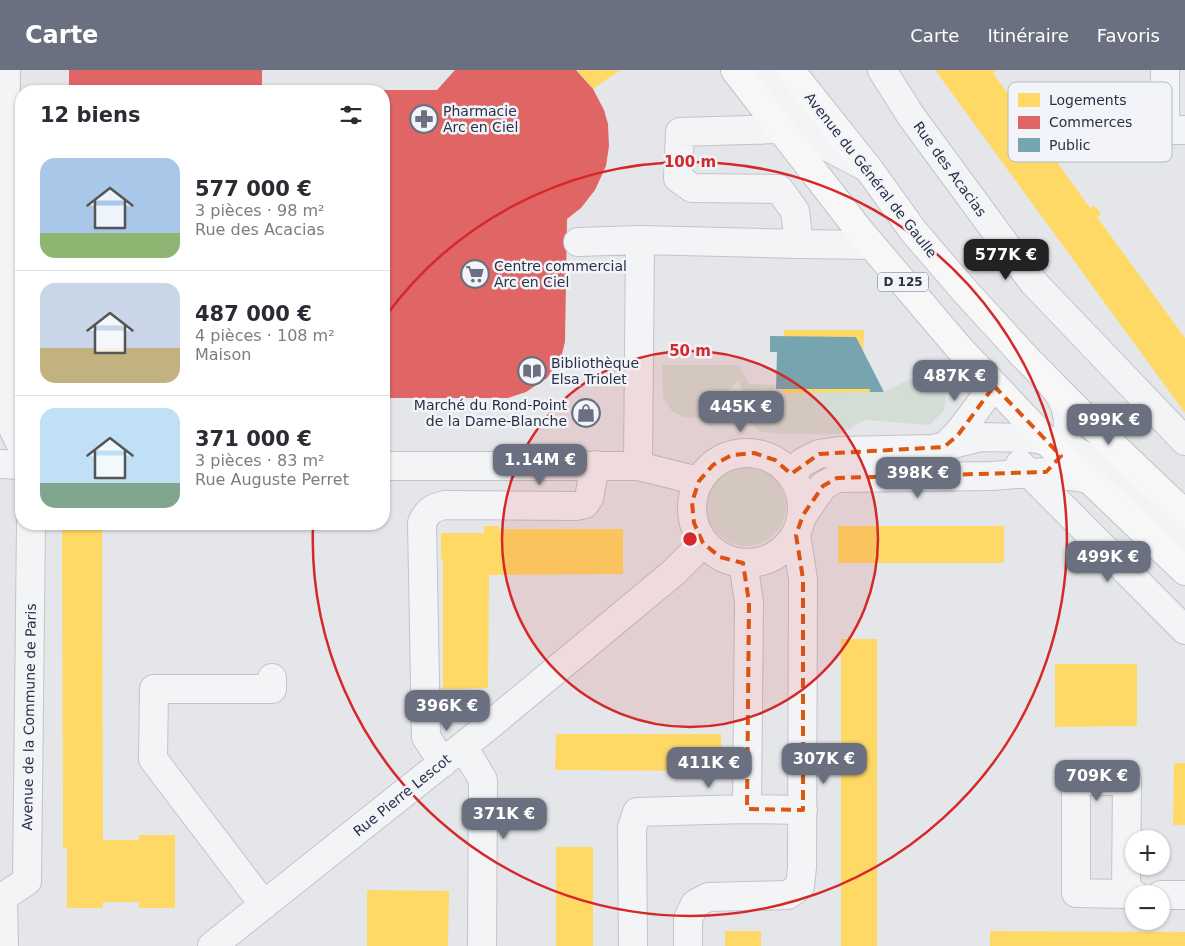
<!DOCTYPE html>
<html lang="fr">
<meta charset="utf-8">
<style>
:root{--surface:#fff;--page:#f2f2f3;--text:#2b2b33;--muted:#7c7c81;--line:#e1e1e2;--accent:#6a707f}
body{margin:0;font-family:"DejaVu Sans",sans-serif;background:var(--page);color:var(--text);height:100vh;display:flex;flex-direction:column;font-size:19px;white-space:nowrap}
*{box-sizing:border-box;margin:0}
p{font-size:16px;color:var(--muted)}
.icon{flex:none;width:28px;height:28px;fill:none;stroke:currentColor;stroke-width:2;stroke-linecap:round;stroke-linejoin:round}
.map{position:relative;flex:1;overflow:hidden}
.panel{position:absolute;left:15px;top:15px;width:375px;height:445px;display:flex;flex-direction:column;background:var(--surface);border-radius:20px;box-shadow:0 1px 4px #0004}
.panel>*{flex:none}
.buttons{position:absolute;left:1125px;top:760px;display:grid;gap:10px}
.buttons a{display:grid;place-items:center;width:45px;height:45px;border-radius:50%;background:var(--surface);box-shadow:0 1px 4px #0004;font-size:25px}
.price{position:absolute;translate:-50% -42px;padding:0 11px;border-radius:10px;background:var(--accent);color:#fff;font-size:16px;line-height:32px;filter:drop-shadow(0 1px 2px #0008)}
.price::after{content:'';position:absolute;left:50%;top:30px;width:15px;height:11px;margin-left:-8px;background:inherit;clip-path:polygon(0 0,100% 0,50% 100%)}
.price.active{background:#222;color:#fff}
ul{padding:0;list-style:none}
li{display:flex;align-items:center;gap:15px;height:125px;padding:0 25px}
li+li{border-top:1px solid var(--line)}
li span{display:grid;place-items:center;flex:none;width:140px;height:100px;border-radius:15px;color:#555}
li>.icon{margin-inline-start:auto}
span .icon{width:60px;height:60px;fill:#fffc;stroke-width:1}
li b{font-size:21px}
h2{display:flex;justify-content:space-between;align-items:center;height:60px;padding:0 25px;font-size:21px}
header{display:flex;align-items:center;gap:30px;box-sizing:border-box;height:70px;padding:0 25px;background:var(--accent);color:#fff}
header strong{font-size:24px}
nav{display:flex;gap:28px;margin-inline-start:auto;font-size:18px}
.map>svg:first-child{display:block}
.green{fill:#d4ddd5}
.homes{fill:#ffd966}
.shops{fill:#e06666}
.public{fill:#76a5af}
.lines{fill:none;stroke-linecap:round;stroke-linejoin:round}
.minor-casing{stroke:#c2c4c8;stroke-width:30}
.major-casing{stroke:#c0c3c7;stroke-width:30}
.minor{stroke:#f3f4f6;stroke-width:28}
.major{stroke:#f7f7f8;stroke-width:28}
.marked{fill:none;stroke:#de570f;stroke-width:4;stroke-dasharray:10 6;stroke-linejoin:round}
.ring{fill:none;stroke:#d62828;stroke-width:2.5}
.labels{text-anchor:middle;stroke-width:5;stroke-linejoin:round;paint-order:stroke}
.shield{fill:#f2f4f9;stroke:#656c7b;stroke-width:1}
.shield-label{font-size:12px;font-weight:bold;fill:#293145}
.poi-label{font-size:14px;fill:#293145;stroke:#f2f4f9;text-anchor:start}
.street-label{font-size:14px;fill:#293145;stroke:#f2f4f9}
.key{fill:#f2f4f9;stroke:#b6bac3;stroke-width:1}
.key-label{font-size:14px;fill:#293145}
.centre{fill:#d62828;stroke:#f2f4f9;stroke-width:2.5}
.ring-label{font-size:15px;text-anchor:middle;font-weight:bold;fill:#d62828;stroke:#f2f4f9;stroke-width:5;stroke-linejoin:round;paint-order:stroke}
</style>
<header>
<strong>Carte</strong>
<nav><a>Carte</a><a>Itinéraire</a><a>Favoris</a></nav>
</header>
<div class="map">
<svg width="1185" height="876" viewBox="0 0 1185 876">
<rect width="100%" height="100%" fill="#e4e6ea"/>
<path class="green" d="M662,295H739L749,314L870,319V322H884L932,298L947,318L944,340L930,355L865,350L840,364H779L759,361L747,350L742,320L738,311L729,320L712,349L684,347L672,341L663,328Z
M706 436a40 40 0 1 1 80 0a40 40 0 1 1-80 0Z"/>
<path class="homes" d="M69,0H114V21H69Z
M577,0H620L593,19Z
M935,0H996L993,3L1090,138L1094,135L1101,144L1097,147L1185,268V343Z
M519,42L534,52L537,69L527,83L510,87L495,77L492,59L502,45Z
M384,218H412L413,286H384Z
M784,260H864L863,281L856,267H784Z
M783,319H870V322L783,323Z
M484,456H499V459H623V504L489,505L488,618L443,619V489H441V463H484Z
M838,456H1004V493H838Z
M62,457H102L103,770H139V765H175V838H139V832H103V838H67V778H63Z
M841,569H877V876H841Z
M1055,594H1137V656L1055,657Z
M556,664H721L722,701L555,700Z
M1174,693H1185V755H1173Z
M556,777H593V876H556Z
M367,820L449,821L448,876H367Z
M725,861H761V876H725Z
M990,861L1185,862V876H990Z"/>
<path class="shops" d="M69,0H262V21H69Z
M455,0H576L593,19L604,40L608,54L609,76L606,96L595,120L581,138L567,149L565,272L561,288L547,308L526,322L508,328H384V20H437Z"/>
<path class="public" d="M770,266L856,267L884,322H870V319H776L777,282H770Z"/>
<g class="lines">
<defs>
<path id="minor" d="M6,0L5,75L8,323L9,350L21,375
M765,0L826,76L868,98
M882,0L911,46L1033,212L1185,371
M1165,0V60H1185
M578,172L640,170L799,174L795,141L779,119L692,118L678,108L680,62L780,59
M799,174L871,175
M1052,315C1056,320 1061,326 1063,332C1072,349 1067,376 1058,391
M945,376C965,359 977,336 994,316
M692 438a55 55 0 1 1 110 0a55 55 0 1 1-110 0Z
M0,394L21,395
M1020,394L1185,560
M384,396H638L699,411
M638,396L640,170
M791,404L803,392L819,384L839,381L933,379L981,367L1033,368L1065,375L1093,391L1136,421L1185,470
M803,445L823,416L837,408L992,406L1046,402L1089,409
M463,676L483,710L482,876
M443,693L426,667L422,453C427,441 432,438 445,435L577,436L585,434L589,428L595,395
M747,739L803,740
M1126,824L1127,711H1076V823L1126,824H1134
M1161,825H1185
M3,827L27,811L31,454
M3,827L4,876
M264,835L153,689L154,619H272V608
M212,876L491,654L673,503L703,473
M633,876L632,758L637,742L747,739L749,532L743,493
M688,876V849L695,834L708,827L788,825L800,816L802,797L803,509L796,465"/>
<path id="major" d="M735,0L859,160L959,278L1061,386L1089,409L1185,501
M790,0L868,98L914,162L964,220L1025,287L1107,370L1185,444"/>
</defs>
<use href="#minor" class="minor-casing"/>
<use href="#major" class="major-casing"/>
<use href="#minor" class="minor"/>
<use href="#major" class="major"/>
</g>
<path class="marked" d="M994,316L1061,386L1046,402L837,408L823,416L803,445L796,465L803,509V740L747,739L749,532L743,493L720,487L703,473L694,453L692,432L699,411L713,395L732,385L754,383L775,390L791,404L819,384L944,377L958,365Z"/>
<circle cx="690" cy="469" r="188" fill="#d62828" fill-opacity=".12"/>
<g class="ring">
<circle cx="690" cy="469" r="188"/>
<path d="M385 247A377 377 0 1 1 313 456"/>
</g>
<defs>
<symbol id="pharmacy-ring" viewBox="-11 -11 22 22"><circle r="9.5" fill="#f2f4f9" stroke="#6a707f" stroke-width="1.5"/><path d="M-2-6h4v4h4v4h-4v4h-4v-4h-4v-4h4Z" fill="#6a707f"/></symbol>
<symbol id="supermarket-ring" viewBox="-11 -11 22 22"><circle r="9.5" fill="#f2f4f9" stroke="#6a707f" stroke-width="1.5"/><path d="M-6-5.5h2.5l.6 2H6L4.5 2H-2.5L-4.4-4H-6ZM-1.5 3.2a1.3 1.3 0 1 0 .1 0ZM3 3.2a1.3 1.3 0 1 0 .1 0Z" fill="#6a707f"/></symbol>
<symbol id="library-ring" viewBox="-11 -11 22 22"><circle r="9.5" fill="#f2f4f9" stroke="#6a707f" stroke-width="1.5"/><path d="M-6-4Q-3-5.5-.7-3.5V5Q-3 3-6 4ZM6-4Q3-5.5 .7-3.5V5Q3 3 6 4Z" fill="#6a707f"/></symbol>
<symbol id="shop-ring" viewBox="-11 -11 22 22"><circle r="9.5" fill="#f2f4f9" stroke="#6a707f" stroke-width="1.5"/><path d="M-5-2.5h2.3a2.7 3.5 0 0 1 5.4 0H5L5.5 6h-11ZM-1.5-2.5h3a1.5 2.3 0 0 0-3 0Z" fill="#6a707f"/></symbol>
</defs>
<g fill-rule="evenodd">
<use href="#pharmacy-ring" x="408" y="33" width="32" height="32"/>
<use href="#supermarket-ring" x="459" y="188" width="32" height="32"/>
<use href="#library-ring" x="516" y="285" width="32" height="32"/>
<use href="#shop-ring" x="570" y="327" width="32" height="32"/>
</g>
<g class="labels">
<rect class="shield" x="878" y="202.5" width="50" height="19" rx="4"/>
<g class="shield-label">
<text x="903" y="216">D 125</text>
</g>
<g class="poi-label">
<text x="443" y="46">Pharmacie<tspan x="443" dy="16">Arc en Ciel</tspan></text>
<text x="494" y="201">Centre commercial<tspan x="494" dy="16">Arc en Ciel</tspan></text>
<text x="551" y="298">Bibliothèque<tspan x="551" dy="16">Elsa Triolet</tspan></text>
<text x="567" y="340" text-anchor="end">Marché du Rond-Point<tspan x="567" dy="16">de la Dame-Blanche</tspan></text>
</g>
<g class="street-label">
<text transform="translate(950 99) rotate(54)" y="5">Rue des Acacias</text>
<text transform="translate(871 105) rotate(52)" y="5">Avenue du Général de Gaulle</text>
<text transform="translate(29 647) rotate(-89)" y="5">Avenue de la Commune de Paris</text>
<text transform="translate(402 725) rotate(-39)" y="5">Rue Pierre Lescot</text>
</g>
</g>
<rect x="1008" y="12" width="164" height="80" rx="8" class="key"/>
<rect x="1018" y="23" width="22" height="14" fill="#ffd966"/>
<rect x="1018" y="46" width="22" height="13" fill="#e06666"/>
<rect x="1018" y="68" width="22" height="14" fill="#76a5af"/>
<g class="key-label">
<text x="1049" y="35">Logements</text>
<text x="1049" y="57">Commerces</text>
<text x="1049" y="80">Public</text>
</g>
<circle cx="690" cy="469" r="8" class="centre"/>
<g class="ring-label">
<text x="690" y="97">100 m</text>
<text x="690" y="286">50 m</text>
</g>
</svg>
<div class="buttons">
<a>+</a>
<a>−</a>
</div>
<b class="price active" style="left:1006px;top:211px">577K €</b>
<b class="price" style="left:955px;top:332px">487K €</b>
<b class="price" style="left:741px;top:363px">445K €</b>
<b class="price" style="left:1109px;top:376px">999K €</b>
<b class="price" style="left:540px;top:416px">1.14M €</b>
<b class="price" style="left:918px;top:429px">398K €</b>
<b class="price" style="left:1108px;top:513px">499K €</b>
<b class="price" style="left:447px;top:662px">396K €</b>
<b class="price" style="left:824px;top:715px">307K €</b>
<b class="price" style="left:709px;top:719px">411K €</b>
<b class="price" style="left:1097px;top:732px">709K €</b>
<b class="price" style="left:504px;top:770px">371K €</b>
<section class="panel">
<h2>12 biens<svg class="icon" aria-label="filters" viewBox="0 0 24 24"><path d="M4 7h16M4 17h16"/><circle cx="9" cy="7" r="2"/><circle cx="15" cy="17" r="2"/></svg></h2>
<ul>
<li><span style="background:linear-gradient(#a9c7e8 75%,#8fb573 0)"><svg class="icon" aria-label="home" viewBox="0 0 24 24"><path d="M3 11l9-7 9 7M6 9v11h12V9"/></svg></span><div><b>577 000 €</b><p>3 pièces · 98 m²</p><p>Rue des Acacias</p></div></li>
<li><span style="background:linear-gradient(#c9d6e8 65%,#c2b280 0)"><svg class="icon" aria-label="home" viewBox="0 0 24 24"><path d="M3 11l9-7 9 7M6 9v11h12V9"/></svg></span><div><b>487 000 €</b><p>4 pièces · 108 m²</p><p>Maison</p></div></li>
<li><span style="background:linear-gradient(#bfe0f5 75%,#7fa58c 0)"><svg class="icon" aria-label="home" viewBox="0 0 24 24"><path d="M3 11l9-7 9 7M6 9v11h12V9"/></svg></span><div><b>371 000 €</b><p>3 pièces · 83 m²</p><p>Rue Auguste Perret</p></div></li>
</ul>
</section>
</div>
